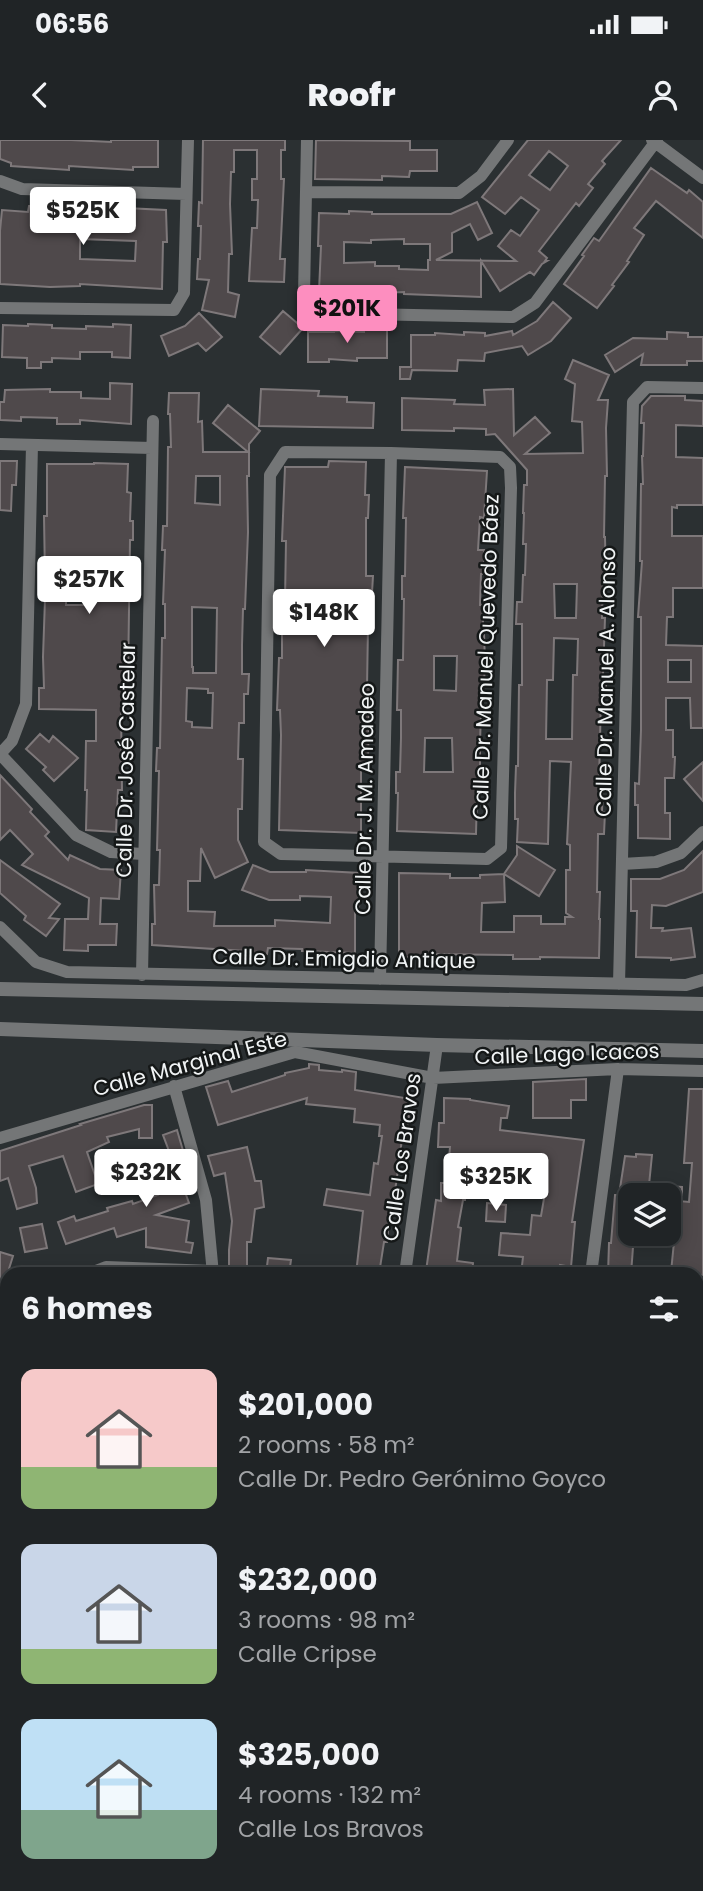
<!DOCTYPE html>
<meta charset="utf-8">
<style>
:root{--surface:#202426;--page:#282c2e;--text:#f1f3f6;--muted:#a2a4a7;--line:#3d4143;--accent:#fd8ebf}
body{margin:0;font-family:Poppins,sans-serif;background:var(--page);color:var(--text);height:100vh;display:flex;flex-direction:column;font-size:26px;white-space:nowrap}
*{box-sizing:border-box;margin:0}
p{font-size:23px;color:var(--muted)}
.icon{flex:none;width:38px;height:38px;fill:none;stroke:currentColor;stroke-width:2;stroke-linecap:round;stroke-linejoin:round}
.map{position:relative;flex:1;overflow:hidden}
.details{position:absolute;left:0px;top:1127px;width:704px;height:625px;display:flex;flex-direction:column;background:var(--surface);border-radius:21px 21px 0 0;box-shadow:0 4px 18px #0003,0 0 0 2px var(--line)}
.details>*{flex:none}
.fabs{position:absolute;left:618px;top:1043px;display:grid;gap:14px}
.fabs a{display:grid;place-items:center;width:63px;height:63px;border-radius:14px;background:var(--surface);box-shadow:0 4px 18px #0003,0 0 0 2px var(--line);font-size:35px}
.price{position:absolute;translate:-50% -60px;padding:0 16px;border-radius:7px;background:#fff;color:#222;font-size:23px;line-height:46px;filter:drop-shadow(0 2px 4px #0008)}
.price::after{content:'';position:absolute;left:50%;top:42px;width:21px;height:16px;margin-left:-10px;background:inherit;clip-path:polygon(0 0,100% 0,50% 100%)}
.price.current{background:var(--accent);color:#111}
ul{padding:0;list-style:none}
li{display:flex;align-items:center;gap:21px;height:175px;padding:0 21px}
li span{display:grid;place-items:center;flex:none;width:196px;height:140px;border-radius:14px;color:#555}
li>.icon{margin-inline-start:auto}
span .icon{width:84px;height:84px;fill:#fffc;stroke-width:1}
li b{font-size:30px}
h2{display:flex;justify-content:space-between;align-items:center;height:84px;padding:0 21px;font-size:30px}
.status{display:flex;justify-content:space-between;align-items:center;height:49px;padding:0 35px;background:var(--surface);direction:ltr}
.status svg{height:19px;fill:currentColor}
header{display:flex;justify-content:space-between;align-items:center;height:91px;padding:0 21px;background:var(--surface);font-size:32px;font-weight:800}
.map>svg:first-child{display:block}
.built{fill:#2f3b3f}
.building{fill:#4f494b;stroke:#7e787a;stroke-width:2;fill-rule:evenodd}
.lines{fill:none;stroke-linecap:round;stroke-linejoin:round}
.minor{stroke:#747677;stroke-width:12}
.tertiary{stroke:#747677;stroke-width:14}
.labels{text-anchor:middle;stroke-width:5;stroke-linejoin:round;paint-order:stroke}
.street-label{font-size:21px;fill:#f1f4f5;stroke:#151818}
</style>
<div class="status"><b>06:56</b><svg viewBox="0 0 49 12"><path d="M0 12V9h3v3zM5 12V6h3v6zM10 12V3h3v9zM15 12V0h3v12zM26 1h20v11H26zM47 4h2v5h-2z"/></svg></div>
<header><svg class="icon" aria-label="back" viewBox="0 0 24 24"><path d="M15 5l-7 7 7 7"/></svg>Roofr<svg class="icon" aria-label="person" viewBox="0 0 24 24"><circle cx="12" cy="8" r="4"/><path d="M4 21q1-7 8-7t8 7"/></svg></header>
<div class="map">
<svg width="703" height="1751" viewBox="0 0 703 1751">
<rect width="100%" height="100%" fill="#2b3032"/>
<path class="built" d="M696,1425H703V1651L696,1650Z"/>
<path class="building" d="M0,0H71L111,2V0H158V27H133V30L69,26V30L11,26V23L0,19Z
M203,0H285V10H281V39H284L280,119H285L284,142L249,141L252,88H257L258,60H252V39H257V10H234V32H231L230,64L232,114H229L228,152L239,155L235,177L202,170L209,140L197,139L198,119H200L201,86H198L199,62L202,63Z
M316,0L410,1V10H437V31H410L409,37L382,36V40L315,39Z
M528,0H621L602,21L605,24L588,44L593,48L579,66L576,63L539,111L547,118L545,121H547L542,124L534,135L530,132L500,151L481,121V157L404,154V152L348,154L319,151L321,106H318L319,73L349,74V71L372,72V74H451L477,62L492,93L478,100L470,84L452,93V112L436,120L516,121L498,106L511,90L520,96L539,70L521,57L505,74L482,57ZM549,11L568,26L550,50L529,35ZM404,99V104H430V120H428V130L399,129V126H375V122L344,123V102L371,103V100Z
M651,28L687,53L689,50L703,62V98L656,61L634,88L644,95L627,121L629,122L612,145L614,146L597,168L564,144L584,116L582,115L594,98L599,101Z
M84,62L105,63V67L166,70L167,102H163L162,149L80,144V146L50,147L0,144V91L2,70L28,72L29,66L84,67ZM80,99L136,101L135,121L80,119Z
M553,162L571,178L551,201L528,215L522,206L485,213L484,221L458,220L457,231L412,230L410,239H400V227H411V195H435V193L464,195V192L485,193V196L512,191L513,195L537,181Z
M283,171L303,188L280,214L260,197Z
M199,173L222,197L206,211L198,203L169,216L161,196L185,186Z
M28,184L52,185V188L86,189V186L113,187V184L131,185L130,218L112,217V212H80V219L52,218V222H41V228H27V218L2,217L3,185L28,186Z
M364,189H387V218H357V221L329,219V222H308V192H334V191L364,192Z
M667,192L688,193V197H703V221H687V225H641L643,214L615,232L605,215L633,198L667,199Z
M573,220L609,235L598,260H608L606,288L607,336H605L604,397H605L606,443H603L602,478H605L603,535H606V556H601L599,643H603L602,672H605L604,694H598L597,752H600L599,779H600L599,818L540,817V819H513V815L424,814V817H399V733L450,734V738H480V735L504,734L505,762L482,763L481,792H514V776H541V784H565V777H572L566,773V730H570V705L567,704L571,622L550,621L548,704L517,702L518,679H515V653L516,626H518L519,545H522V484H516L517,462H522L523,435H525L526,404H523L524,373H523L524,345H527V330L495,294L486,295V289L454,288V291L402,290V258L455,260L454,264L485,265L484,250L513,249L514,295L535,277L550,293L525,314L583,313L582,282L572,281L575,244L565,239ZM554,444H577L576,478H555ZM554,498L578,499L577,535H573L572,599H546L547,540H553Z
M110,243L132,244L131,284L80,280V284H57V278L21,277V281L0,280V262H4L5,250L50,249V252H81V258L110,259Z
M261,249L319,251L318,256L347,257V262L374,263L373,288L259,286Z
M169,253H199L198,282L202,281L203,312H248L213,283L228,265L260,291L249,304V336H247L248,392L245,469H243L242,505V534H249L248,554H244V583H239L238,619H243L242,669H238V700L248,722L215,738L201,708L200,741H188V771L215,772L214,786H275V780L330,783L331,757L300,756V760H269L242,750L253,725L270,732H306V730L360,733L359,769H355V813L302,811V809L268,808L267,814H245V811L152,805V784H155L154,745H159L160,710H157L159,631H156L157,608H160L162,498H165V464H163L165,410H162L163,386H167L168,307H171L170,274H168ZM196,336H220V365L195,363ZM192,467L217,468L216,533H193V527H192ZM187,548L208,549V553H213L212,588L192,587V582L186,581Z
M651,256H685V260L703,261V286L676,285V317L703,318V365H677V368L672,367V396H703V448H673V477H667L666,505L703,506V588H691L690,558H666V590H673V617H675L674,638H665V673H670V699L638,698V665H635V643L639,644L641,590V477H638L642,421H640L641,344H643L642,316H643L644,283H641L642,266ZM668,520H691V542H668Z
M0,321H17L16,345H12L11,371L0,370Z
M329,321L366,322L365,355H369L368,378H366V436H373L370,486H368L367,548H371L372,569H369L368,624H361V693L279,690L281,595L280,570H277L279,518H282V484H280V460H285L286,401H282L285,327H328Z
M94,323L128,324L127,352L131,353L130,381H133V400H130L128,540H125V567H121L122,650H118L116,692L86,690L87,650H85L86,601H96V570L39,569V548H44L43,517L45,459H43V438H45L44,376H47V324H94ZM67,432H92L91,465H66Z
M405,327L487,331L484,378L480,377L478,410H484V434H481L480,465H483V494H484L485,521L484,544H482L480,602V654H477L476,694L397,691L398,653H396V632H400L401,598V570H397L398,520H403L404,459H402V436H405L406,378H403ZM434,516H457L456,551L434,550ZM425,598H452L453,632H424Z
M40,594L49,602L53,596L78,618L54,641L43,630L46,627L26,609Z
M703,622V661L684,639Z
M0,635L32,669L30,672L49,692L45,696L68,720L70,715L100,729L121,730L119,759L101,758L100,784H117L116,805H88V811L64,810L65,779H88L89,758L22,725L33,714L10,690L0,700Z
M517,706L555,730L539,756L504,734L517,715Z
M703,711V752L666,766L652,765L651,788H663L662,791L691,788L695,817L671,820V818L636,817L637,771H631V739H660L684,730Z
M0,720L60,764L49,778L59,779L46,796L24,780L26,776L0,753Z
M309,924L319,925V930L342,932V930L356,932L355,950L411,959L406,999H402L396,1044L392,1069H390L387,1102H384L379,1134H356L363,1071L324,1065L327,1049L370,1055L374,1023L378,1024L382,996H379L380,985L354,982L355,969L306,964L307,958L218,985L206,947L228,941L232,952L285,935V933L309,928Z
M586,939V960H571V978H533V942Z
M689,949H703V1135L671,1132L674,1102H668V1060L689,1062L692,1023H684Z
M444,958L470,959V960L509,966L507,978H501L500,990L584,1000L572,1082H575L571,1127L560,1125L559,1134H521L523,1117L499,1115L501,1093L530,1095L532,1075L541,1076L547,1041L519,1037L520,1028L513,1027L515,1015H480L479,1035L472,1034L471,1051L465,1050V1060H463L458,1087L461,1088L457,1121L473,1123L472,1134L426,1131L436,1060L441,1061V1043H447L450,1007H438L439,983H444Z
M144,965H152V998H139V989L107,997L109,1002L87,1012L98,1044L76,1052L63,1016L29,1026L36,1048L37,1063L17,1069L8,1038L0,1041V1011L81,985L80,984Z
M177,990L191,1038L181,1041L189,1063L156,1075L189,1081L186,1102L193,1103L191,1113L146,1107V1088L117,1097L114,1088L66,1104L58,1082L74,1076L76,1081L108,1071L107,1068L132,1061L133,1064L158,1055L149,1026L172,1019L163,995Z
M247,1007L255,1041H261L264,1067L255,1069L251,1102H247V1134H229V1110L232,1081L225,1033L214,1036L208,1016Z
M636,1014L652,1015L649,1045L682,1047V1055H630V1094H634L631,1134H608L609,1103H611L615,1055H619L625,1016L636,1017Z
M487,1063L506,1065L505,1082L486,1081Z
M42,1084L47,1108L25,1112L20,1088Z
M0,1112L13,1116L3,1148H0Z
M268,1118L291,1120L289,1134H266Z"/>
<g class="lines">
<path class="minor" d="M307,0L304,155L317,173L513,177L535,163L657,0
M652,0L703,38
M0,41L22,49L186,54
M307,52L459,53L481,36L508,0
M0,168L174,170L184,153L188,0
M0,304L152,308
M285,312L391,313L500,317L510,327L511,348L501,708L487,719L281,714L264,702L270,335Z
M0,614L12,601L26,564L32,305
M0,614L76,695L111,712L143,714
M622,724L656,722L681,713L703,692
M0,787L36,822L67,832L686,845L703,840
M142,835L153,281
M380,839L391,313
M619,844L633,262L647,247L703,248
M174,946L206,1060L213,1134
M0,998L295,912L433,938L618,929L703,931
M88,1134L106,1127L213,1131
M405,1134L437,905
M591,1134L618,929
M0,1349L7,1355
M696,1419H703
M0,1606L7,1612
M696,1720H703
M565,1745L568,1751
M99,1751L103,1745
M348,1751L352,1745
M667,1751L668,1745"/>
<path class="tertiary" d="M0,849L703,864
M0,889L437,905L703,911"/>
</g>
<g class="labels">
<g class="street-label">
<text transform="translate(486 517) rotate(-88)" y="7">Calle Dr. Manuel Quevedo Báez</text>
<text transform="translate(606 542) rotate(-89)" y="7">Calle Dr. Manuel A. Alonso</text>
<text transform="translate(126 620) rotate(-89)" y="7">Calle Dr. José Castelar</text>
<text transform="translate(365 659) rotate(-89)" y="7">Calle Dr. J. M. Amadeo</text>
<text transform="translate(344 819) rotate(1)" y="7">Calle Dr. Emigdio Antique</text>
<text transform="translate(567 914) rotate(-2)" y="7">Calle Lago Icacos</text>
<text transform="translate(190 924) rotate(-15)" y="7">Calle Marginal Este</text>
<text transform="translate(402 1017) rotate(-82)" y="7">Calle Los Bravos</text>
</g>
</g>
</svg>
<div class="fabs">
<a><svg class="icon" aria-label="layers" viewBox="0 0 24 24"><path d="M12 4l9 5-9 5-9-5zM3 14l9 5 9-5"/></svg></a>
</div>
<b class="price" style="left:83px;top:107px">$525K</b>
<b class="price current" style="left:347px;top:205px">$201K</b>
<b class="price" style="left:89px;top:476px">$257K</b>
<b class="price" style="left:324px;top:509px">$148K</b>
<b class="price" style="left:146px;top:1069px">$232K</b>
<b class="price" style="left:496px;top:1073px">$325K</b>
<section class="details">
<h2>6 homes<svg class="icon" aria-label="filters" viewBox="0 0 24 24"><path d="M4 7h16M4 17h16"/><circle cx="9" cy="7" r="2"/><circle cx="15" cy="17" r="2"/></svg></h2>
<ul>
<li><span style="background:linear-gradient(#f6c9c9 70%,#8fb573 0)"><svg class="icon" aria-label="home" viewBox="0 0 24 24"><path d="M3 11l9-7 9 7M6 9v11h12V9"/></svg></span><div><b>$201,000</b><p>2 rooms · 58 m²</p><p>Calle Dr. Pedro Gerónimo Goyco</p></div></li>
<li><span style="background:linear-gradient(#c9d6e8 75%,#8fb573 0)"><svg class="icon" aria-label="home" viewBox="0 0 24 24"><path d="M3 11l9-7 9 7M6 9v11h12V9"/></svg></span><div><b>$232,000</b><p>3 rooms · 98 m²</p><p>Calle Cripse</p></div></li>
<li><span style="background:linear-gradient(#bfe0f5 65%,#7fa58c 0)"><svg class="icon" aria-label="home" viewBox="0 0 24 24"><path d="M3 11l9-7 9 7M6 9v11h12V9"/></svg></span><div><b>$325,000</b><p>4 rooms · 132 m²</p><p>Calle Los Bravos</p></div></li>
</ul>
</section>
</div>
